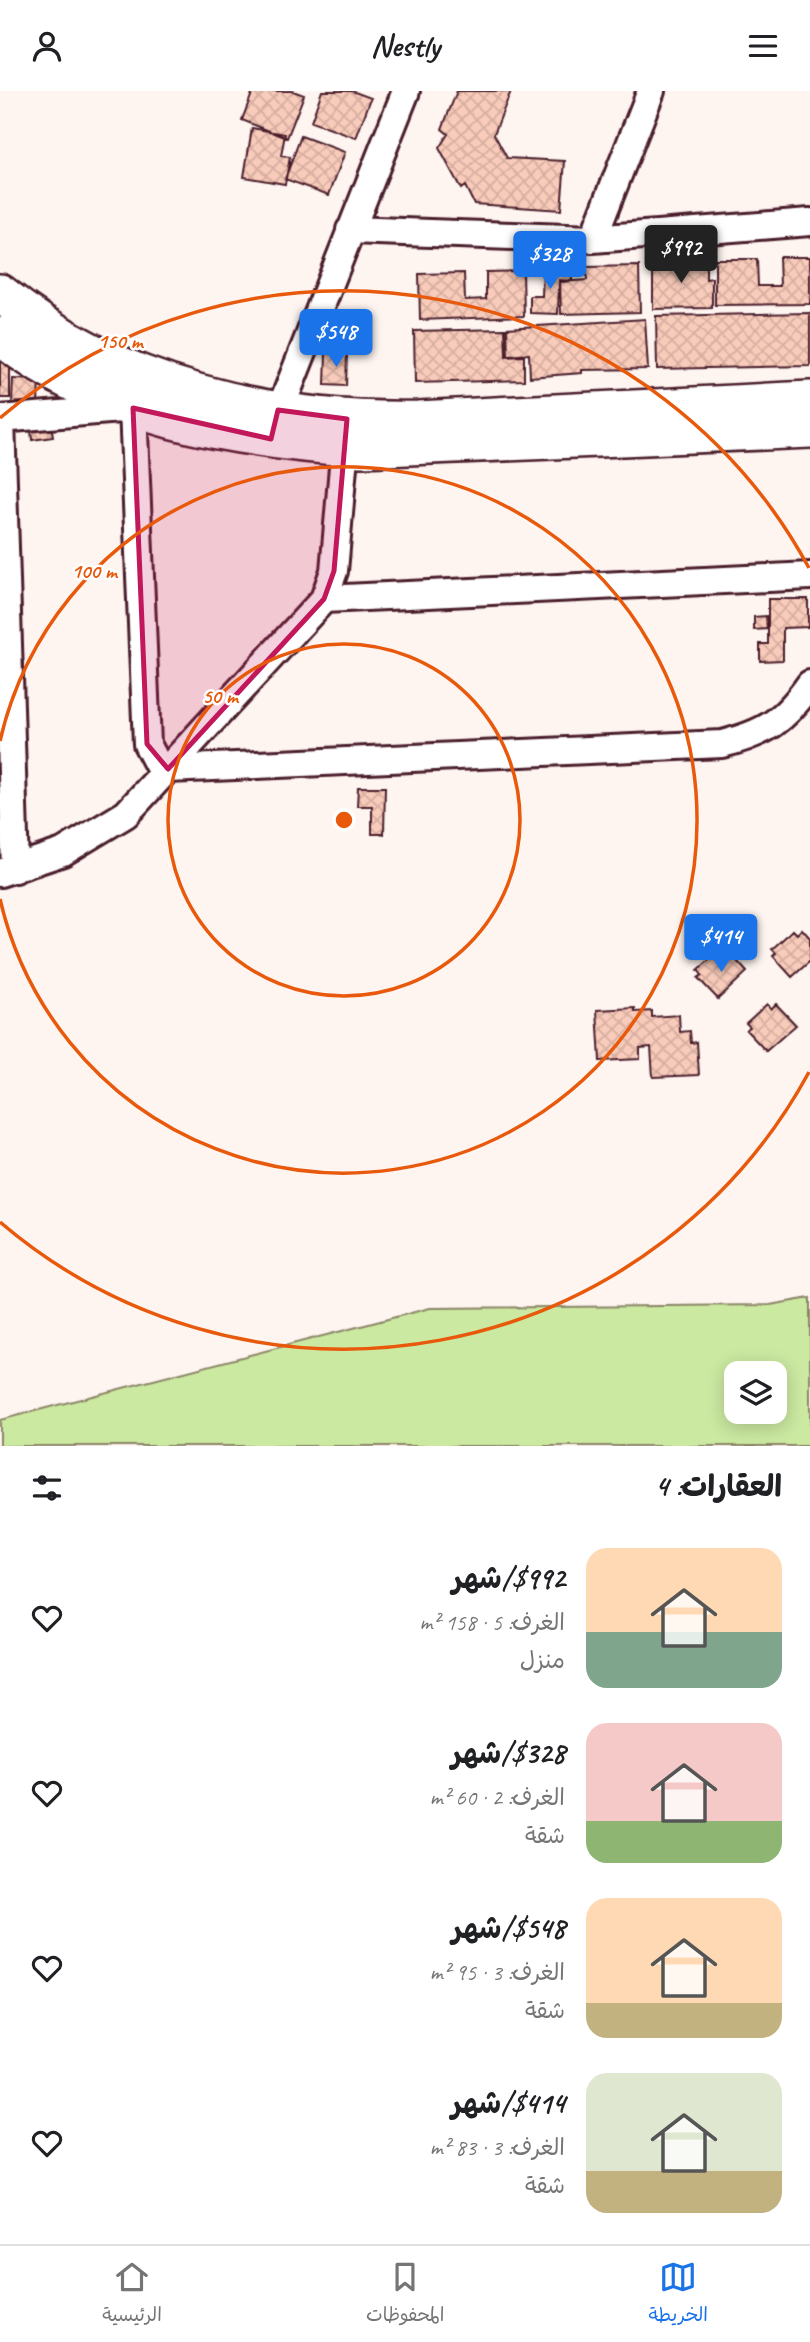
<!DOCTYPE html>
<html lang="ar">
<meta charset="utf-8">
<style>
:root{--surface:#fff;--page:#f6f6f6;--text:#202124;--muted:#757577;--line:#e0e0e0;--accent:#1a73e8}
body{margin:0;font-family:Caveat,"Playpen Sans Arabic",sans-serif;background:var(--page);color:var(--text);direction:rtl;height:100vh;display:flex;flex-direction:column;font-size:26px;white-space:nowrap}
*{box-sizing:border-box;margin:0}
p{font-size:23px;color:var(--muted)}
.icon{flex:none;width:38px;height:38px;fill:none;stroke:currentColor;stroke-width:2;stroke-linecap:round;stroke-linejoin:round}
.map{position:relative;height:1355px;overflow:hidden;direction:ltr}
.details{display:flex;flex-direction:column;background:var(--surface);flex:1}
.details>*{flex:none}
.tools{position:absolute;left:724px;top:1270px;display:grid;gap:14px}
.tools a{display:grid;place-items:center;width:63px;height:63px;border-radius:14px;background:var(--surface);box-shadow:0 4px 18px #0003;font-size:35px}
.price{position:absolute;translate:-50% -60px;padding:0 16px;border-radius:7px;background:var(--accent);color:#fff;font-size:23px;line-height:46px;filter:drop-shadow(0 2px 4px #0008)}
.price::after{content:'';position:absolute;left:50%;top:42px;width:21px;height:16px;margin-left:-10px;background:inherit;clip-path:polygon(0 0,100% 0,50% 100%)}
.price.current{background:#222;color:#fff}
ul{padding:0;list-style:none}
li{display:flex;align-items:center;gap:21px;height:175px;padding:0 28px}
li span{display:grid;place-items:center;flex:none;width:196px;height:140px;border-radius:21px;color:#555}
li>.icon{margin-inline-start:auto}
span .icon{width:84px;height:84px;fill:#fffc;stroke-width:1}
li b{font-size:30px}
h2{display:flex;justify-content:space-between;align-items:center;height:84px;padding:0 28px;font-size:30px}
header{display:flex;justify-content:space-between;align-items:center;height:91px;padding:0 28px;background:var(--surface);font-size:32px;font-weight:700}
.tab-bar{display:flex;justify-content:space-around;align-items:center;height:98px;border-top:2px solid var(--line);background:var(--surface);font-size:19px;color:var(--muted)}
.tab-bar a{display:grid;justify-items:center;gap:4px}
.tab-bar .current{color:var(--accent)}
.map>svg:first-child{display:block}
.grass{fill:#cbe9a1;stroke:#8a8466;stroke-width:2;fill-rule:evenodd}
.building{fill:url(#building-cross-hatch);stroke:#4a1f2b;stroke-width:2}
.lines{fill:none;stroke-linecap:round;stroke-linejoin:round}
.street-casing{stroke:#4a1f2b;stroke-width:32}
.secondary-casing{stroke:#4a1f2b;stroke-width:42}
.street{stroke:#fff;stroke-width:26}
.secondary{stroke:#fff;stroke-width:37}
.marked{fill:#c2185b;fill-opacity:0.2;stroke:#c2185b;stroke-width:5;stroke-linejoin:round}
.ring{fill:none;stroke:#e8590c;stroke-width:3.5}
.centre{fill:#e8590c;stroke:#fff;stroke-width:3.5}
.ring-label{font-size:21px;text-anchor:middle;font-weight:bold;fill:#e8590c;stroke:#fff;stroke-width:5;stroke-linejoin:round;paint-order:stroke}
</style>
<header><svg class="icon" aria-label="menu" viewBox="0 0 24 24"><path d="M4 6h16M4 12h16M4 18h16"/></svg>Nestly<svg class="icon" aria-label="person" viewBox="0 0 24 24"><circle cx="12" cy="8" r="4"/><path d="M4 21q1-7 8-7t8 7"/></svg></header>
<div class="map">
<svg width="810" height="1355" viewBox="0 0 810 1355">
<defs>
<pattern id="building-cross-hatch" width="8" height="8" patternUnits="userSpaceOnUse" patternTransform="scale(1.75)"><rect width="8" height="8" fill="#f8cbba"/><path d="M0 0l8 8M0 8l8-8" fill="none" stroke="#d6aea0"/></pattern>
</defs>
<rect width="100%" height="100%" fill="#fef5f1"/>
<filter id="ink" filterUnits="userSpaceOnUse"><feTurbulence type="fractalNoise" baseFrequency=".0143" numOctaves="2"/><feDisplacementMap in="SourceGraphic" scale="14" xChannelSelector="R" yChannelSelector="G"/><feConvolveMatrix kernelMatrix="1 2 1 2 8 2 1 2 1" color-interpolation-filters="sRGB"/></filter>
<g filter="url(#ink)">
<path class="grass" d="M810,1207V1355H0V1329L430,1217L770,1214ZM737,1283H775V1321H737Z"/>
<path class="building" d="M253,0H293L304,4L287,47L242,29Z
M322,0H352L371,7L356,47L311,31Z
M457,0H511L494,43L507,67L565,70L561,119L474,113L465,95L461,98L439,57L448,43L442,38Z
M252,37L285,43L281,65L290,66L285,93L244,86Z
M301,45L345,61L329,104L285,88Z
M779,166H810V213L715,214V168H757L758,195H780Z
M706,169V188L712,187V217L653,218V170Z
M639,175L640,221L561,223L560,191L587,189L586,176Z
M543,177H572V190L559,189L558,223L530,222V205H542Z
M523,180L524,225L420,229L419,183L464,182L465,209L486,208V181Z
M810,222V275L657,278L656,225Z
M645,228L648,278L582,279V282L530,286L529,263L508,265L507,237Z
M505,238L506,266L524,265V289L415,292L414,240Z
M326,262L347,263L346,295L325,294Z
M0,264H10V307H0Z
M13,288L39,289L38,313L12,312Z
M50,328L53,346L32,349L30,331Z
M768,508H808V536L783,537V569L760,570V553H768Z
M766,525L767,538L754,539V526Z
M358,696H385L384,743H372V715H357Z
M802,838L810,847V870L792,886L773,865L776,862L772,858L793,839L797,843Z
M728,860L747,881L718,908L698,887L702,884L698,879L718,861L722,865Z
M767,913L771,918L776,913L796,934L766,960L746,939L750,936L746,932Z
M635,917V921L652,920V926L679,924L680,941L690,940L691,952L697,951L699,984L653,986L651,956L640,957V968L600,970L597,919Z"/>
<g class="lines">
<defs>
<path id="street" d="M350,139L593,148L810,131
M593,148L651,0
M0,328L133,317L147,653L158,674L168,678L722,653C766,642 784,630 810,593
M1,328L15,778
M274,334L406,0
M324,508L810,485
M0,782L63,761L126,723L324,508L334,480L346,341"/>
<path id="secondary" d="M0,202C115,296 272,332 418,329L810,309
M0,245C102,327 234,348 361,357L810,338"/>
</defs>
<use href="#street" class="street-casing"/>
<use href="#secondary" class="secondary-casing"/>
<use href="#street" class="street"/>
<use href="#secondary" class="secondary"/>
</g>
</g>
<path class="marked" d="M133,317L271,348L278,319L347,328L334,480L324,508L168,678L147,653Z"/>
<g class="ring">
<circle cx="344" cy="729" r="176"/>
<path d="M0 650A353 353 0 1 1 0 808"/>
<path d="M809 981A529 529 0 0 1 0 1131M0 327A529 529 0 0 1 809 477"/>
</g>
<circle cx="344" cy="729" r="10" class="centre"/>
<g class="ring-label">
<text x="120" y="257">150 m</text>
<text x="94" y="487">100 m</text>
<text x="220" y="612">50 m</text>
</g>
</svg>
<div class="tools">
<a><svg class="icon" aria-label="layers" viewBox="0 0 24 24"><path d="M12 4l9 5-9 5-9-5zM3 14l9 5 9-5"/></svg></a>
</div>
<b class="price current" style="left:681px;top:194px">$992</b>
<b class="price" style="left:550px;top:200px">$328</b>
<b class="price" style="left:336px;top:278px">$548</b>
<b class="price" style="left:721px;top:883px">$414</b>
</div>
<section class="details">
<h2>العقارات: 4<svg class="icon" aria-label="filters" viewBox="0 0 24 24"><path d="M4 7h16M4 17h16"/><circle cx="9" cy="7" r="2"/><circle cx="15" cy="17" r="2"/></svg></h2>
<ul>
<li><span style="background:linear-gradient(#ffd9b3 60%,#7fa58c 0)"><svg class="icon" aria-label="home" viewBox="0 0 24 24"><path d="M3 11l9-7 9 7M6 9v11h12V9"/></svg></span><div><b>$992/شهر</b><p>الغرف: 5 · 158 m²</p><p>منزل</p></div><svg class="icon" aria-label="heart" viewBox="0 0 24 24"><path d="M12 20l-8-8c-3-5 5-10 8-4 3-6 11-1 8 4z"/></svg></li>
<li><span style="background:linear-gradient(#f6c9c9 70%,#8fb573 0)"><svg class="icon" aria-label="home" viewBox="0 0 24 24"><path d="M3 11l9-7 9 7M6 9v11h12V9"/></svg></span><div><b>$328/شهر</b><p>الغرف: 2 · 60 m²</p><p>شقة</p></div><svg class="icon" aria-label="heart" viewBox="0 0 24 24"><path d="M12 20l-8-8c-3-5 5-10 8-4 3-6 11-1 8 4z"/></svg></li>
<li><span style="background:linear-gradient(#ffd9b3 75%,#c2b280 0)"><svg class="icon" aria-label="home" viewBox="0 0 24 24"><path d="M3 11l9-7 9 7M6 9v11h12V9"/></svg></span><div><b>$548/شهر</b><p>الغرف: 3 · 95 m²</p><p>شقة</p></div><svg class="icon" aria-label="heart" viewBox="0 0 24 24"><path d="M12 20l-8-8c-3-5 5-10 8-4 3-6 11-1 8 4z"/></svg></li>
<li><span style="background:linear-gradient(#dfe7d0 70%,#c2b280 0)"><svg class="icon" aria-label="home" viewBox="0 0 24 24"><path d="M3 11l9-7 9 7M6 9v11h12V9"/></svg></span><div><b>$414/شهر</b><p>الغرف: 3 · 83 m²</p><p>شقة</p></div><svg class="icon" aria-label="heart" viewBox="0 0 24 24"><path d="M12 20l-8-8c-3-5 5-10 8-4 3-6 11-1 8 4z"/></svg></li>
</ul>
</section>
<nav class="tab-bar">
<a class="current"><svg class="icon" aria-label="map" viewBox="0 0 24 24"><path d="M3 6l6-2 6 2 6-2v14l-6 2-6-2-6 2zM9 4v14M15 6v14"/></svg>الخريطة</a>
<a><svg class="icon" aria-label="saved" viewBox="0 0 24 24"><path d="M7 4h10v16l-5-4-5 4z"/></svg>المحفوظات</a>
<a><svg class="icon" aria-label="home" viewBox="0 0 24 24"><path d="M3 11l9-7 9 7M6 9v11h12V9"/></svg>الرئيسية</a>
</nav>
